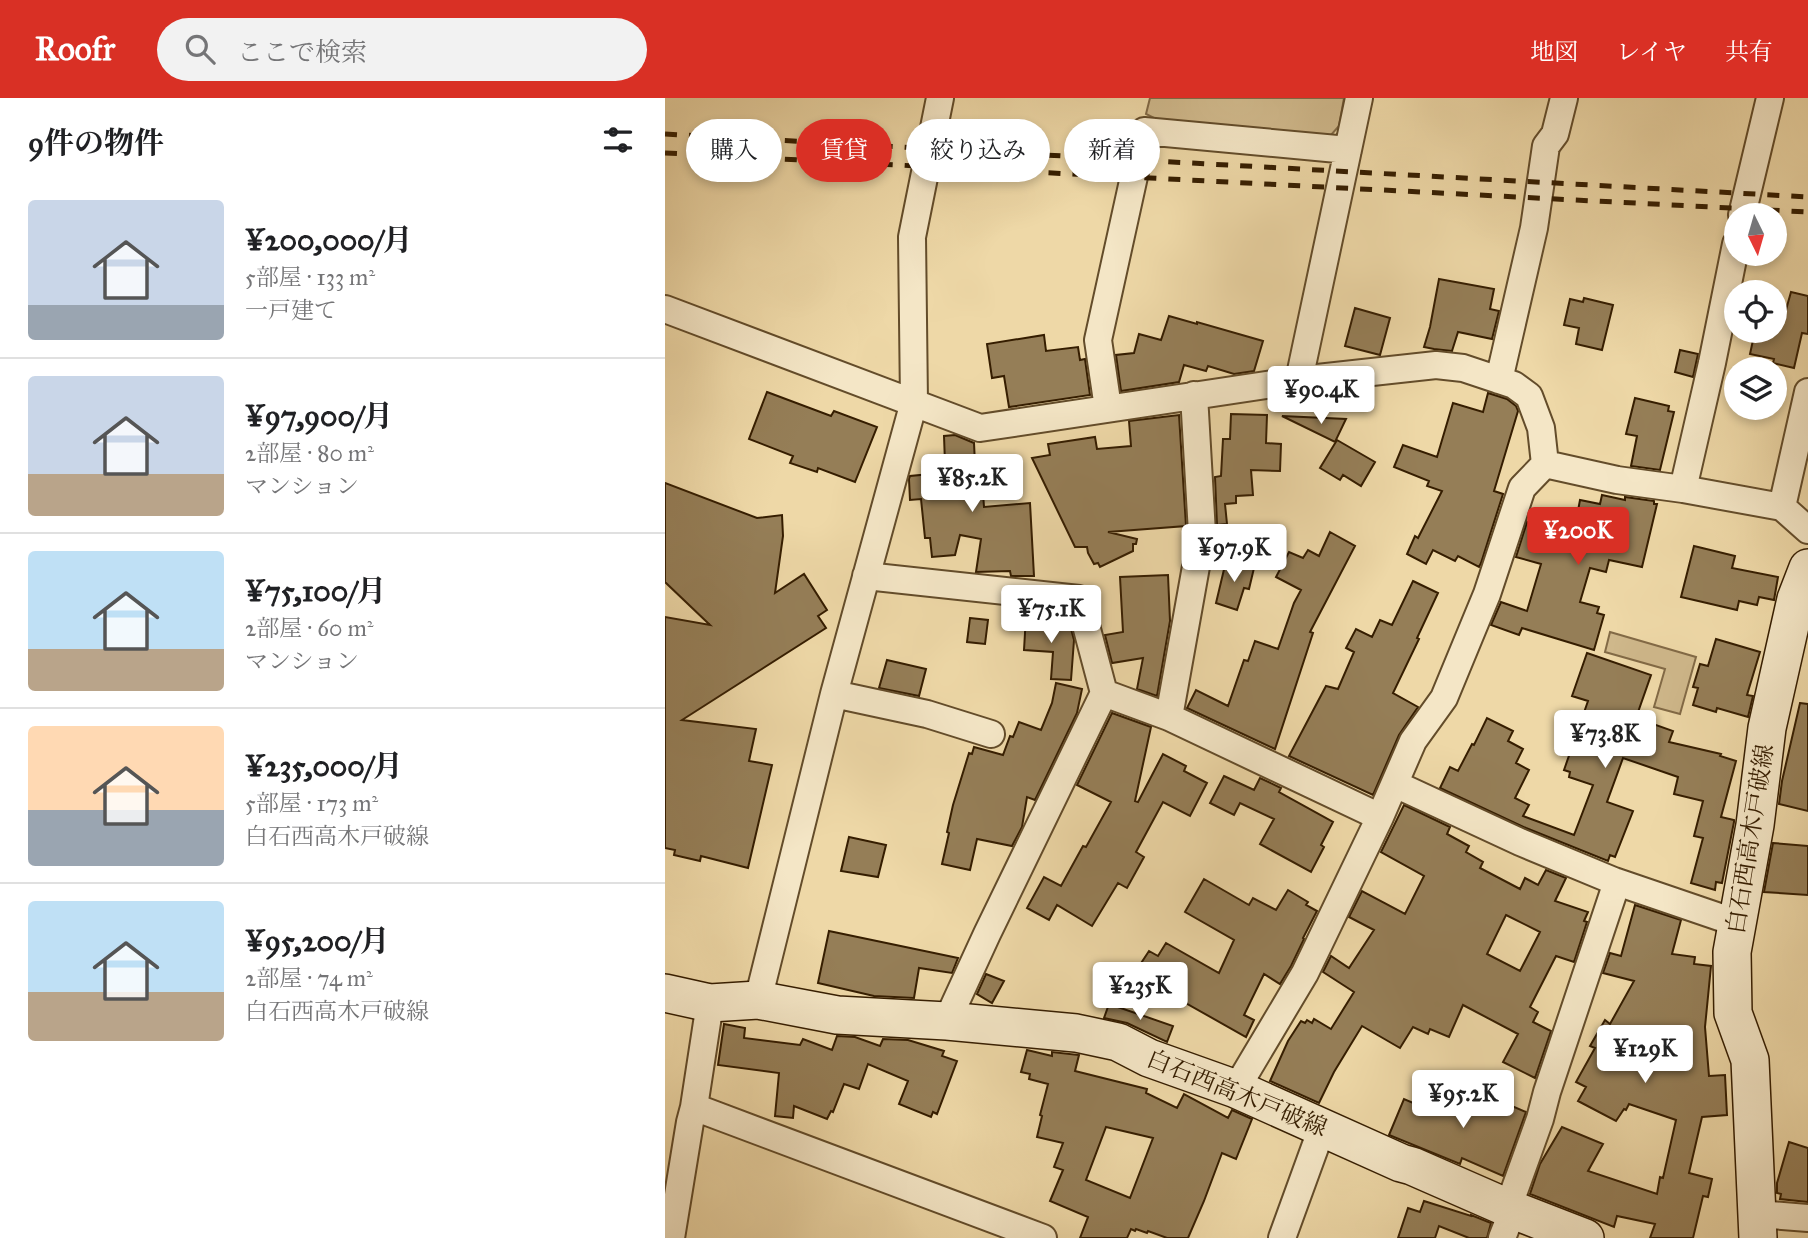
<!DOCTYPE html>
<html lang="ja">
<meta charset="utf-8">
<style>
:root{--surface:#fff;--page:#f2f2f2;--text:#202124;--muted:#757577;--line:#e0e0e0;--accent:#d93025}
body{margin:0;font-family:"IM FELL Great Primer","Noto Serif JP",serif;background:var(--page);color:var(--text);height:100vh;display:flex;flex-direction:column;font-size:26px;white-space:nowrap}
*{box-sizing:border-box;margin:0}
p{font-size:23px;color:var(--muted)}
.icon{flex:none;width:38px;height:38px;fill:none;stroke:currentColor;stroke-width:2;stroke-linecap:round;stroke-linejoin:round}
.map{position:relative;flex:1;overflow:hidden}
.side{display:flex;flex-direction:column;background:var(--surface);width:665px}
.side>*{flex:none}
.top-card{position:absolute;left:21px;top:21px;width:665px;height:63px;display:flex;gap:14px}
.needle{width:46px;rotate:175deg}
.tools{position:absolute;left:1059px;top:105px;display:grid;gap:14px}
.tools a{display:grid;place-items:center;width:63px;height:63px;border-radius:50%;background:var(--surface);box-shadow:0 4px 10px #0003;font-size:35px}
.price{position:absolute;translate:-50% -60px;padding:0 16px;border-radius:7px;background:#fff;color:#222;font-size:23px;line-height:46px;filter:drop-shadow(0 2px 4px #0008)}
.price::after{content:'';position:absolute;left:50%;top:42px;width:21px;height:16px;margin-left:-10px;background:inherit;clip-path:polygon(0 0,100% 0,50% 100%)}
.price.current{background:var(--accent);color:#fff}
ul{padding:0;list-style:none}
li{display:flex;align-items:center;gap:21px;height:175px;padding:0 28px}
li+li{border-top:2px solid var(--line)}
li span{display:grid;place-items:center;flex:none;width:196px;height:140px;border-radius:7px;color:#555}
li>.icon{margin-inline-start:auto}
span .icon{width:84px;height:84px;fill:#fffc;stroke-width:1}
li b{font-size:30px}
h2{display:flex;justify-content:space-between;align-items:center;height:84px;padding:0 28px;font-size:30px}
.chip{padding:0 24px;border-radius:32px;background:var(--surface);box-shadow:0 4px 10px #0003;font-size:24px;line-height:63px}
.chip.current{background:var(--accent);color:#fff}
header{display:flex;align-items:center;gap:42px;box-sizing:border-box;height:98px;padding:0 35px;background:var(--accent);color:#fff}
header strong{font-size:33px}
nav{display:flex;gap:38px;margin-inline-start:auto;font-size:24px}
.search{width:490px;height:63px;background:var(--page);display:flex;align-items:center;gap:18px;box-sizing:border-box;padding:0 24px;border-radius:38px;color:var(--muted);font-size:26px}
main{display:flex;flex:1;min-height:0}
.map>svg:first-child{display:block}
.green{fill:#cfb88b;stroke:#826a46;stroke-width:2}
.building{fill:#957e57;stroke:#351d00;stroke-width:2;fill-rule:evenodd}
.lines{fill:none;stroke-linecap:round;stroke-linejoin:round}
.minor-casing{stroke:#634c2a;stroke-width:30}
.secondary-casing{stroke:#351d00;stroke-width:40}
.minor{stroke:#f4e6c6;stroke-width:26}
.secondary{stroke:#f4e6c6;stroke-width:37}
.rail{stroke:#351d00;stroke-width:5;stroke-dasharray:12 12;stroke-linecap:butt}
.labels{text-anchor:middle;stroke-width:5;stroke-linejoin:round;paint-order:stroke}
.street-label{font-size:24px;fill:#351d00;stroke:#f4e6c6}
</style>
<header>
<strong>Roofr</strong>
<div class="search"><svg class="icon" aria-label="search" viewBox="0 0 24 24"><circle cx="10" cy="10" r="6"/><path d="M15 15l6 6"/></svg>ここで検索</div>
<nav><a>地図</a><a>レイヤ</a><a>共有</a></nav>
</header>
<main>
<section class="side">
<h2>9件の物件<svg class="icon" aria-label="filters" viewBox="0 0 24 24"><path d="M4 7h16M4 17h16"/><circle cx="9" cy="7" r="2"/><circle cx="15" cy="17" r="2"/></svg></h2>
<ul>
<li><span style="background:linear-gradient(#c9d6e8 75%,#9aa5b1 0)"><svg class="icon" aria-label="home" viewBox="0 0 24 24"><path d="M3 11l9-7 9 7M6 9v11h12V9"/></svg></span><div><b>¥200,000/月</b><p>5部屋 · 133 m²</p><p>一戸建て</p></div></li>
<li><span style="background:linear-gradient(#c9d6e8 70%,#b9a48a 0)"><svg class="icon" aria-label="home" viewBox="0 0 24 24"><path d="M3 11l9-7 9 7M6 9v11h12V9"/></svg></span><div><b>¥97,900/月</b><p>2部屋 · 80 m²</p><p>マンション</p></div></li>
<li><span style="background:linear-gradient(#bfe0f5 70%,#b9a48a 0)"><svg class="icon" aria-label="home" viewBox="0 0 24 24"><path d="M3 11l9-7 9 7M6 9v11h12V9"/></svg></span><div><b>¥75,100/月</b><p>2部屋 · 60 m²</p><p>マンション</p></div></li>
<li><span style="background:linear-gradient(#ffd9b3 60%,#9aa5b1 0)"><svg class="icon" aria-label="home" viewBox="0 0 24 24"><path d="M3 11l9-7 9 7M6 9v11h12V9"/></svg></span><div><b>¥235,000/月</b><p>5部屋 · 173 m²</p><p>白石西高木戸破線</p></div></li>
<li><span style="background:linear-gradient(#bfe0f5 65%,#b9a48a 0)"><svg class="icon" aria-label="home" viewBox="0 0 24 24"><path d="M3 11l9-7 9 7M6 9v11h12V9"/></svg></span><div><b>¥95,200/月</b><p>2部屋 · 74 m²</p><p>白石西高木戸破線</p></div></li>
</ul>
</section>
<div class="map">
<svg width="1143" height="1140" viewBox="0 0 1143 1140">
<rect width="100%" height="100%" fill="#eed8a7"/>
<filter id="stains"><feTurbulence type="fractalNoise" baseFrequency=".00286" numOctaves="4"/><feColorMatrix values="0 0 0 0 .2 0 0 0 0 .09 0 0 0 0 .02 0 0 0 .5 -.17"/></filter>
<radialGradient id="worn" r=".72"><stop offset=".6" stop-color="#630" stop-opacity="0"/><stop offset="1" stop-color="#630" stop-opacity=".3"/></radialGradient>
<path class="green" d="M485,0H679L674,28L666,37L507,29L481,16Z
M945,534L1031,559L1015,616L989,609L1000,571L940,554Z"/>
<path class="building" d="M774,181L829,191L825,211L834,213L827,241L793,234L787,253L769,251L759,249L765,229Z
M1126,194L1143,198V236L1137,235L1129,270L1108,265L1109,261L1085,256L1090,233H1110V217L1119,219Z
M919,200L948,207L937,252L911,246L914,230L899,227L905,201L918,204Z
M690,210L725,220L715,257L680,248Z
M504,218L532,226V224L598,243L589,273L569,276L543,268L541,273L519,267L514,284L456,293L451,257L469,255L474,236L496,242Z
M379,237L381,253L413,249L415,262L420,261L425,297L344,309L339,278L327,280L322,246Z
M1015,252L1033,256L1028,279L1010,274Z
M102,294L166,318L169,313L212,329L190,384L153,370L152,374L125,365L128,358L84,341Z
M823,295L842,301L851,308L853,313L829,393L838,396L816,465L814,469L793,458L790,463L768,452L761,466L742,456L750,438L753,440L777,393L762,388L764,383L729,369L738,347L772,359L788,305L818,314Z
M970,300L1004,308L1003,313L1009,314L995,372L966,368L972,338L961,336Z
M566,316L602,317L601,345L616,346L615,373L586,372L588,397L571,398V405L560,406L562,426L552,427L550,379L556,378L558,341H565Z
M514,317L521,428L443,434L472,441L471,446H468V453L435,469L433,465L429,466L423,455L422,449H410L367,360L385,357L383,346L430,339L432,351L466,348L464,323Z
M617,318L681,321L670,344Z
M290,337L309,345L310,366H316L319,409L365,405L369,478H346L345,473L311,474L316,441L295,437L290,457L267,459L265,440H260L256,401L245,402L244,381L245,378L276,375L275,365H280L279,338Z
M672,342L710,364L696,388L678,377L675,382L655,370Z
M0,385L92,420L117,417L118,438L110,495L139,476L162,512L153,518L161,530L17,622L91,631L84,663L107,667L83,770L36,758L35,763L9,757L10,752L0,750V519L45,527L0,484Z
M937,397L960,402V399L989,403V406H992L977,469L944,462L941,474L925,470L915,504L934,509L932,515L939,517L929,552L857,530L854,537L826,527L836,504L862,513L876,466L851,459L862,424L903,436L907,416L912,418L915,402L935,406Z
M665,434L690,448L645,534L648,535L610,651L522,610L531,592L563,608L579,562L583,563L590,543L613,551L629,505L636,492L611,479L624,454L638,460L643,452L654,458Z
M1029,448L1070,458L1067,470L1113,479L1109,502L1094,499L1092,507L1074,503L1072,512L1016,499Z
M561,463L589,470L584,491L579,490L572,512L551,505Z
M503,477L505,523L492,598L472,591L478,560L447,565L440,537L458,534L455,479Z
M748,483L773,495L752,540L754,541L728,595L753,609L734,637L708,697L624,658L661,588L673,591L689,554L681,550L691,531L707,539L715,522L727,527Z
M361,518L385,520L384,530L406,531L409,542L406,582L386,581L388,554L359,552Z
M305,520L323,522L320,546L302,544Z
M1051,541L1095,554L1082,597L1088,598L1083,619L1052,610L1051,614L1028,607L1033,590L1028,589L1035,566L1043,568Z
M922,555L986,577L971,620L1008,633L1004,644L1056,656L1055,658L1071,663L1056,719L1069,722V724L1057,785L1051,784L1050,792L1026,785L1038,740L1029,738L1038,703L1009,696L1013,679L958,660L942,704L968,713L950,759L945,757L943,763L861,730L775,690L785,669L793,673L807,646L809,647L822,620L848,633L843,643L858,651L851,665L864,672L850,700L864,707L858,718L909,737L928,687L904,679L905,674L899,672L923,603L907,598Z
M222,562L261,571L254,598L214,590Z
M391,585L417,591L412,615L370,702L362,699L357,729L347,748L312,741L305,772L277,766L284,735L282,734L288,707L304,655L307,656L309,649L338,657L345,638L348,639L354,624L376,632L387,605Z
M1135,605L1143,606V713L1114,706L1117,683Z
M447,615L486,629L470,703L473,704L498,656L521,668L519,673L542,685L525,718L498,704L471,754L479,759L462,790L453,785L427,828L392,807L384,822L362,810L379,779L396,788L418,748L421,749L446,704L412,687Z
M559,678L589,692L595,680L616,690L614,694L668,724L656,747L659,749L646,774L595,746L609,721L575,705L569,717L545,705Z
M739,707L785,729L782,736L804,748L801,754L818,764L815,770L855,791L860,780L873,787L881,772L901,780L890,803L923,814L919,823L922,824L909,864L891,858L865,909L873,914L868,924L886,933L870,980L838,964L853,936L798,907L784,939L765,931L763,936L748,929L735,950L697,928L669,974L654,1005L605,983L623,943L636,923L640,925L642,922L647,925L649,921L666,931L689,894L658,874L666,858L684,870L709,832L684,819L697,793L740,816L759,778L716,754ZM841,817L875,834L855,873L822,856Z
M184,739L221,747L213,779L176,773Z
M1108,745L1143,748V797L1099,794Z
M539,781L584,807L588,800L611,812L623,792L643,804L641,807L652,813L638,840L639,841L626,868L615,886L599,876L579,917L589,922L581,939L469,876L484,853L493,858L501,845L554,875L569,842L520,814Z
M970,807L1016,822L1007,856L1030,859L1029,866L1046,868L1040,929L1044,978L1060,977L1062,1017L1037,1019L1024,1075L1047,1081L1043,1099L1038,1098L1028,1140H985L990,1126L952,1118L949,1129L865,1096L875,1066L897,1029L938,1046L923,1073L992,1096L995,1079L998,1080L1011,1022L964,1006L961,1012L959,1011L951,1023L913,1003L921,989L911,984L930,950L925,948L940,922L945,926L969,883L938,875L945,855L956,858Z
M164,833L293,860L287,875L254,870L249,900L209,898L153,885Z
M321,876L339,883L327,905L312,896Z
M444,906L508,928L502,944L462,925L439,920Z
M59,926L80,930L79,940L135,947L138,941L167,952L172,938L190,939L215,948L218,941L243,942L279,953L277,958L292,963L272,1016L268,1014L266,1019L234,1006L243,983L203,966L194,991L179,986L168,1014L166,1013L162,1021L129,1008L128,1020L110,1018L114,975L53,967Z
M362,952L387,958V954L414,957L410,973L482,991L481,995L512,1010L519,996L563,1020L567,1012L587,1021L571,1061L557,1055L539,1103L523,1140H502L483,1133L482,1135L471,1131L470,1133L466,1131L462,1140H415L423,1119L385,1103L398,1072L389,1069L398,1045L372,1039L377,1018L375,1017L383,986L364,981L365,976L356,974ZM441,1029L488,1040L465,1100L421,1082Z
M798,987L861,1014L838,1078L797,1060L795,1066L724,1037L739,1001L774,1016L779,1005L788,1009Z
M1124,1044L1143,1050V1104L1115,1101L1116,1096L1112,1095V1085Z
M759,1103L806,1118V1117L826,1125L822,1140H804L774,1128L770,1140H733L743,1110L755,1114Z"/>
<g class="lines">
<defs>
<path id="minor" d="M1077,117L1105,0
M0,211L315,330L634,282L771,267L798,270L849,287L864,298L876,330L880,366L857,390L822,496L779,600L748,643L715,719L640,875L571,991
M634,282L694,0
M834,282L869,130L881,48L890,36L899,0
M443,310L433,242L479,33L683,52
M880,366L952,382L1018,391L1117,409L1143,432
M1018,391L1047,265L1071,146
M1117,409L1143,294
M201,478L414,501L439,595
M169,596L262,616L326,636
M504,619L537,435L529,297
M730,686L855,744L949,783L1072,825
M93,902L169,596L249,304L247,139L275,0
M282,923L322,836L439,595L504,619L715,719
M29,1009L378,1140
M843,1110L875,1021L882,994L952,784
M1093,1116L1143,1120
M6,1140L25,1024L29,1009L45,905
M617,1140L657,1030
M837,1140L848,1112"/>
<path id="secondary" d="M0,895L45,905L93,902L172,917L282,923L411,935L453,944L484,960L571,991L736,1065L747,1068L843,1110L920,1140
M1093,1140L1085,962L1068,915L1067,854L1090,727L1102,630L1131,501L1143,470"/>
</defs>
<use href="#minor" class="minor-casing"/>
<use href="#secondary" class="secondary-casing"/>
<use href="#minor" class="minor"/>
<use href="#secondary" class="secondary"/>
<path class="rail" d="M0,36L1143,99
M0,55L1143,114"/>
</g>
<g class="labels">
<g class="street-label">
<text transform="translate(1085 741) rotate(-81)" y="8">白石西高木戸破線</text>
<text transform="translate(572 995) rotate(22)" y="8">白石西高木戸破線</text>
</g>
</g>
<rect width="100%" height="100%" filter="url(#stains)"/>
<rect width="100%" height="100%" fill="url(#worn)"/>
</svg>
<div class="tools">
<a><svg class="needle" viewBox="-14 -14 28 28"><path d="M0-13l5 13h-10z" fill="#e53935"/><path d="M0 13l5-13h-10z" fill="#757577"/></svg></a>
<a><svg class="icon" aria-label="locate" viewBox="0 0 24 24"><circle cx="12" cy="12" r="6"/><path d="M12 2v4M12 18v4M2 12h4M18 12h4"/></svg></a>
<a><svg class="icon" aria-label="layers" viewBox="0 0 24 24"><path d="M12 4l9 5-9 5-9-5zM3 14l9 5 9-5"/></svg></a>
</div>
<b class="price" style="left:656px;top:328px">¥90.4K</b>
<b class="price" style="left:307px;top:416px">¥85.2K</b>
<b class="price current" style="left:913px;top:469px">¥200K</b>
<b class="price" style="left:569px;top:486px">¥97.9K</b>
<b class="price" style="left:386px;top:547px">¥75.1K</b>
<b class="price" style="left:940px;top:672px">¥73.8K</b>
<b class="price" style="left:475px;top:924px">¥235K</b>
<b class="price" style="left:980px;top:987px">¥129K</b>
<b class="price" style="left:798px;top:1032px">¥95.2K</b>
<div class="top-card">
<a class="chip">購入</a>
<a class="chip current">賃貸</a>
<a class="chip">絞り込み</a>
<a class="chip">新着</a>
</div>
</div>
</main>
